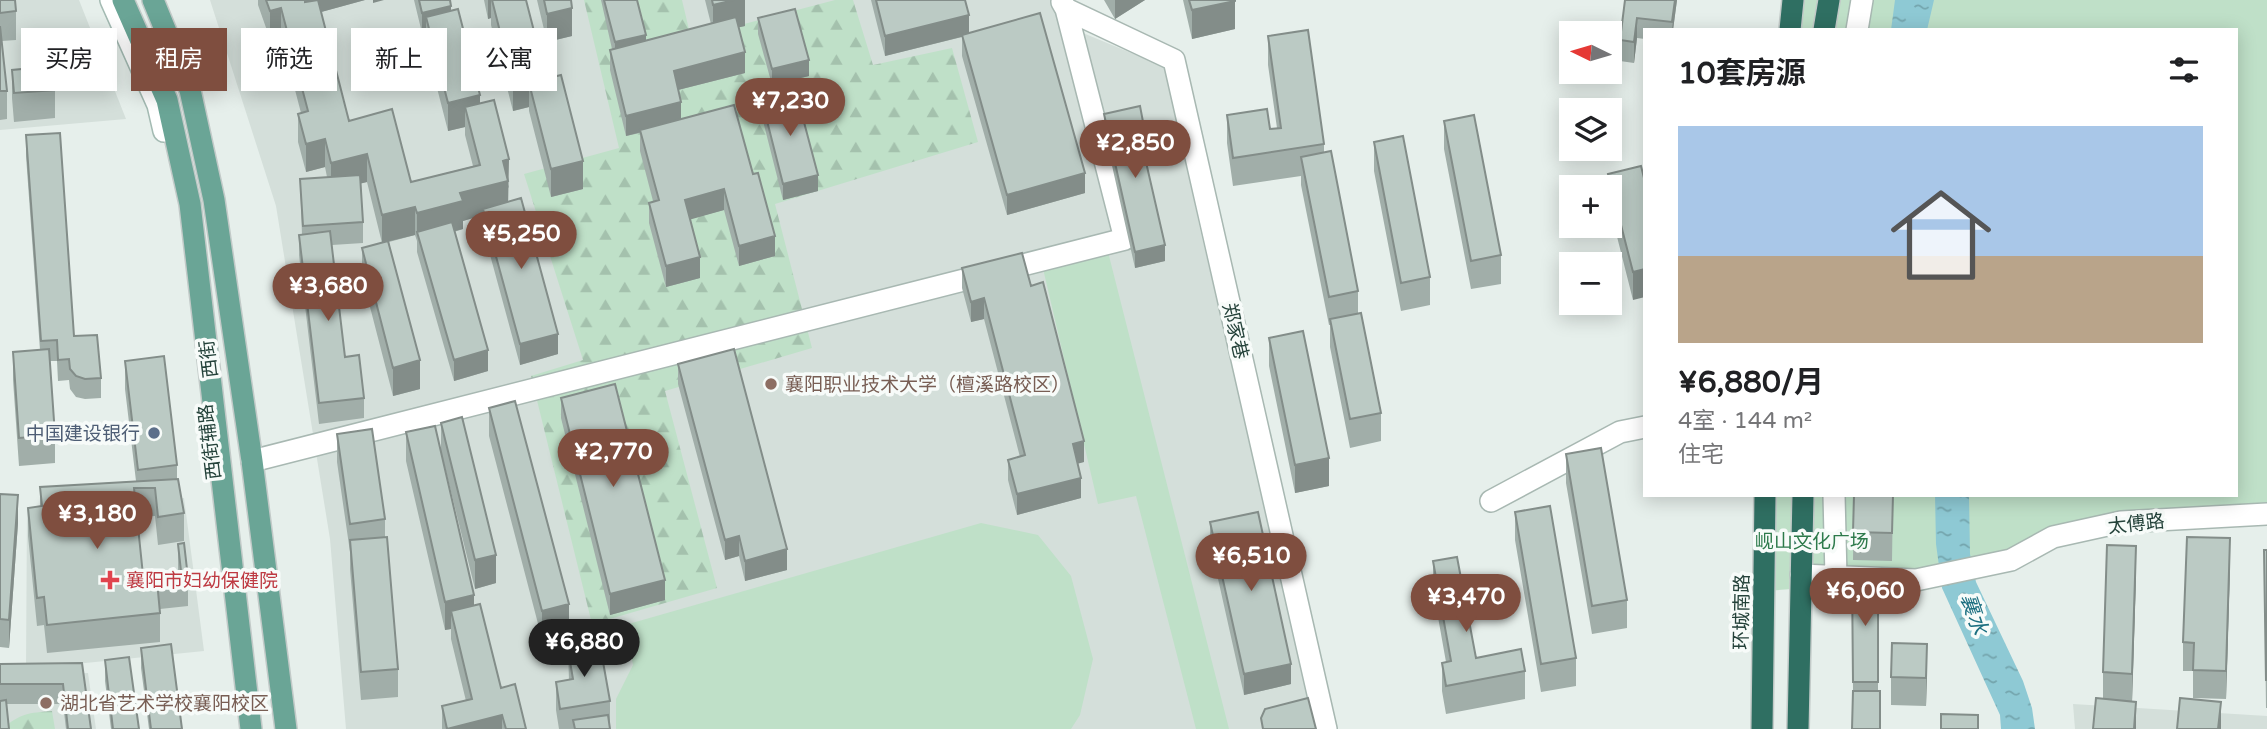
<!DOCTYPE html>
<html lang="zh">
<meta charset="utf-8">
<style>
:root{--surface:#fff;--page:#f2f2f2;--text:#202124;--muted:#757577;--line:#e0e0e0;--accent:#7f4e3f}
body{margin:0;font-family:"Varela Round","Noto Sans SC",sans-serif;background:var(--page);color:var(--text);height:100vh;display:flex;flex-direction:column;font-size:26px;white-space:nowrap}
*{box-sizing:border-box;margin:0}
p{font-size:23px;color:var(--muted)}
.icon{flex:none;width:38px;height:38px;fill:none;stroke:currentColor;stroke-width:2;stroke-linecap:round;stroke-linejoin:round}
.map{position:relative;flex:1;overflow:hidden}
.side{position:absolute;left:1643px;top:28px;width:595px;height:469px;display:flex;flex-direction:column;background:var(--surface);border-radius:0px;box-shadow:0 4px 18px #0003}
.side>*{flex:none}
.hud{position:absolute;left:21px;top:28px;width:665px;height:63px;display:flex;gap:14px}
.needle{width:46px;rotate:275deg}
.buttons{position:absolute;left:1559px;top:21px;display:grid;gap:14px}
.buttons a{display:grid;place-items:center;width:63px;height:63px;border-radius:0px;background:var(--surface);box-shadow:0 4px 18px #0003;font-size:35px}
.price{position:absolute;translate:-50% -60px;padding:0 16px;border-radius:24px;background:var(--accent);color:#fff;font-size:23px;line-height:46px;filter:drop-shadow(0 2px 4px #0008)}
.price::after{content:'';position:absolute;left:50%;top:42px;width:21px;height:16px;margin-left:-10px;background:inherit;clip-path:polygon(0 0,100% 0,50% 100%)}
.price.active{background:#222;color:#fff}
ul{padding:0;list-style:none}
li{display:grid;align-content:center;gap:14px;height:371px;padding:0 35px}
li+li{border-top:2px solid var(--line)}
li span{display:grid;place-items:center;height:217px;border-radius:0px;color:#555}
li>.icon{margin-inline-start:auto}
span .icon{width:126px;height:126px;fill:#fffc;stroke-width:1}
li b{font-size:30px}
h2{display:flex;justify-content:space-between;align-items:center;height:84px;padding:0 35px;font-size:30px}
.tag{padding:0 24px;border-radius:0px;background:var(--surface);box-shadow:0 4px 18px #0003;font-size:24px;line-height:63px}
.tag.active{background:var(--accent);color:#fff}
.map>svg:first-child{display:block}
.built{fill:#d4dfda}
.forest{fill:url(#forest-firs)}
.green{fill:#bfe0c8}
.water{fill:url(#water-ripples)}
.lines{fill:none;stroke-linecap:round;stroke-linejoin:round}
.street-casing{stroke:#a8b8b2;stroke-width:24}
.secondary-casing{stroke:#a4bbb3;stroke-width:24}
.primary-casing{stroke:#c2cac8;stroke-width:24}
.highway-casing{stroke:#c2cac8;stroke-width:24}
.street{stroke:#fff;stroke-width:21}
.secondary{stroke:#fff;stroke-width:21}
.primary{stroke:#6aa596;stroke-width:21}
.highway{stroke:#2f6f62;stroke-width:21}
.wall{fill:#a1aea9}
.shaded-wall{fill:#838d89}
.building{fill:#bbcac4;stroke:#838d89;stroke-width:2}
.education-dot{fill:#8d6e63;stroke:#f7fbf9;stroke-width:2.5}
.service-dot{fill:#5c6f8a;stroke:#f7fbf9;stroke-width:2.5}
.health-dot{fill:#e0444e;stroke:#f7fbf9;stroke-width:2.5}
.labels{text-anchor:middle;stroke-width:7;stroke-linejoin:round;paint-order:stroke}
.street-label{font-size:19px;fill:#24423a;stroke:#f7fbf9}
.education-label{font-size:19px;fill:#785e54;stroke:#f7fbf9;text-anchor:start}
.service-label{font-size:19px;fill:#4e5e75;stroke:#f7fbf9;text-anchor:end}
.park-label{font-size:19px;fill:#2d7a4b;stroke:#f7fbf9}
.health-label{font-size:19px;fill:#be3a42;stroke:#f7fbf9;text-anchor:start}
.water-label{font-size:21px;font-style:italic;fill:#1c6f80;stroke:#f7fbf9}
</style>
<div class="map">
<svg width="2267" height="729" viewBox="0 0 2267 729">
<defs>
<pattern id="forest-firs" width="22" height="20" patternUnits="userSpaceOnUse" patternTransform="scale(1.75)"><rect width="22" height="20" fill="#bfe0c8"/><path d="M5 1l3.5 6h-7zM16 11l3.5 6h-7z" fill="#a4c1ad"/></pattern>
<pattern id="water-ripples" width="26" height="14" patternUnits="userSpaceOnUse" patternTransform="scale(1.75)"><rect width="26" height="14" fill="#8ec9d4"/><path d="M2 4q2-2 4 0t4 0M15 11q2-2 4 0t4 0" fill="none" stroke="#74a5ad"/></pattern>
</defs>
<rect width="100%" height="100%" fill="#e6efeb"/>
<path class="built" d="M0,0H79L126,119L0,130Z
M210,0H1060L1083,33L1165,67L1200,229L1319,729H346L330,539L276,206Z
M184,498L204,651L26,669L27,509Z
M88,673L96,729H0V677Z
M2073,704L2267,716V729H2075Z"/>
<path class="forest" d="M584,0H682L691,38L835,0H853L873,65L952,48L978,142L775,204L812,348L665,391L717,588L592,624L531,376L583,360L524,174L619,148Z
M52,711L55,729H2C21,713 28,713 52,711Z"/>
<path class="green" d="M1793,0H2267V514L2121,522L1916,580L1765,591V495H2236V30H1790Z
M1106,244L1229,729H1196L1136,496L1098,504L1041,260Z
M981,523L1038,535L1071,576L1093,659L1080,715L1071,729H616V699L633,665L625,625Z"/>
<path class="water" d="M1895,0H1934L1927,30H1891Z
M1935,495H1969L1970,554L1976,582L2023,681L2032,708L2035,729H2001L2000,715L1942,588L1936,544Z"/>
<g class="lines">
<defs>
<path id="street" d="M1062,2L1066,9L1174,60L1326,729
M1857,30L1862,0
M252,461L1125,239L1066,9
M1834,495L1836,577
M1491,501L1620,432L1645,427
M1801,575L1916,580L2011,560L2053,537L2121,522L2267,514"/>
<path id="secondary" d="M111,0L158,105L164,131"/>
<path id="primary" d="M123,0L167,100L190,204L251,729
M153,0L190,90L214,200L252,461L286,729"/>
<path id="highway" d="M1790,30L1793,0
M1824,30L1829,0
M1762,729L1765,495
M1798,729L1803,495"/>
</defs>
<use href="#street" class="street-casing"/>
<use href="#secondary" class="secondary-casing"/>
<use href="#primary" class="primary-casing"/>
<use href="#highway" class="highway-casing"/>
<use href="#street" class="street"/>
<use href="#secondary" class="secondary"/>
<use href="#primary" class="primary"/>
<use href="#highway" class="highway"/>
</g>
<path class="wall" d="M0,0L16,11V40L2,41L7,91V119L0,120Z
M258,0H365L321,12L349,121L411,182L473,166L465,135V127L448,131L426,45V32L422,33L414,0H450L451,11L480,103L509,187L508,188V202L558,354L520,365L483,229V215L463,221V229L454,232L488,371L454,381L417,252V241L415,235L389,242L420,389L393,396L362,276V248L382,243L367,182L361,183L363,222V243L332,245L345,357L364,398V418L319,424L299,255V235H302L300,179L327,177L325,167L306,172L298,142V114L301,113L281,36L270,39L258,5Z
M484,0H526L545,79L583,189L551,197L529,111V107L513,111L491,25V18L488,19Z
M537,0H572V36L547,42Z
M601,0H637L646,40L711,24L705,0H745V26L739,27L745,73L678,90L681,119L775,256L739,266L724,210L690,219L700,278L666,287L649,223V203L653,201L640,151V133L626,136L610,70V50L612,49Z
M871,0H965L969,34L1085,193L1007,215L962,56V37L885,56Z
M1104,0H1145L1115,19Z
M1183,0H1235V29L1192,39Z
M1625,0H1677L1673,30H1645V39L1637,38L1634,63L1620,61V40Z
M758,18L809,76L772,85L758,34Z
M1268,36L1324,144V152L1358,291V313L1381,413V441L1350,448L1330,347V325H1329L1301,185V176L1233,186L1227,143V115L1270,129L1277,128L1268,65Z
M12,70L55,90V118L14,122L12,98Z
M762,101L818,191L783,200L762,117Z
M1104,114L1144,142L1131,145L1165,261L1135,268L1104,130Z
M1444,121L1501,255V284L1471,289L1444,149Z
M26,135L74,336L101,378V398L85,399L76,397L70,389L69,380L58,381L57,361H50L55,435V463L19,466L13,380V352L40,350L26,156Z
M1374,142L1430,277V305L1401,311L1374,171Z
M1608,174L1645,182L1633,300L1610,209V187H1608Z
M962,268L1031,286L1084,462L1077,463L1081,498L1017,515L1008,480V460L1020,457L984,319L971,322L962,288Z
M1269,338L1329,486L1295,493L1269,366Z
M125,361L177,465V479L184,513V541L158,545L155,516L137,517L143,575L178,571V544L188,578V606L160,609V642L47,653L44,625L37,626L28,536V508L40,507V487L136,481L125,389Z
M678,364L787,570L745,581L739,556L725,560L678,384Z
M561,398L665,600L610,615L561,418Z
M489,408L569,632L542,639L489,436Z
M441,423L496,583L475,589L441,451Z
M406,432L474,605L501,688L526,729H442V706L466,701L451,639V629L445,630L406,461Z
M337,434L385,519V537L398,669V697L361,700L350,569V552L337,462Z
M1566,454L1627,600V628L1592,634L1566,483Z
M0,494L18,523L9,648L0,647Z
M1854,495H1893L1892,561L1853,560Z
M1515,512L1576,658V686L1541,692L1515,540Z
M1210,522L1291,684L1244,695L1210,543Z
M2264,550H2267V708H2266Z
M1433,561L1476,658L1525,671V699L1446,714L1442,691V663L1446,662L1433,589Z
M2230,566L2226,699L2193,698V671H2183V642Z
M1852,574H1878V691H1853Z
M2136,575L2132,701L2136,729L2103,698V672Z
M141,648L182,729H149L141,668Z
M568,650L610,701V729H559L556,710V682L569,680Z
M105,660L139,729H111L105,681Z
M82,663L91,729H66L63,704H7L0,729V664Z
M1927,673L1926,706L1891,705V677Z"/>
<path class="shaded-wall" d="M303,0H365L303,17Z
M373,0H384L373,3Z
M488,0H491V18L488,19Z
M734,0H745V26L713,33V5Z
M1115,0H1145L1115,19Z
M1675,0H1677L1673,30H1672Z
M1235,1V29L1192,39V10Z
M451,6V26L426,17V32L422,33V13Z
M281,8V36L270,39V11Z
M572,8V36L547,42V14Z
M969,15V35L885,56V36Z
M1637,18V38L1634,63V42Z
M646,35V51L615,58V42Z
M745,52V73L674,91V71Z
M809,60V76L772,85V69Z
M545,74V103L529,83V107L513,111V83Z
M480,95V123L465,107V127L448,131V103Z
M681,102V122L626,136V116Z
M1144,127V142L1127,146V130Z
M325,139V167L306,172V144Z
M367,154V182L331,191V163Z
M509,159L508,209H483V215L463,221V229L420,240L417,232V241V213L460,193L503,161Z
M583,161V189L551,197V169Z
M1085,173V193L1007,215V195Z
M818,175V191L783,200V184Z
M724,189V210L685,221V200Z
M415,207V235L382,243V215Z
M775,236V256L739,266V246Z
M1165,245V261L1135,268V252Z
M700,257V278L666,287V266Z
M1645,269V297L1633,300V272Z
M984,298V319L971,322V302Z
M558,334V354L520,365V344Z
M488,350V371L454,381V360Z
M420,360V389L393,396V368Z
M1084,441V462L1073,465V444Z
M1329,458V486L1295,493V465Z
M1081,478V498L1017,515V494Z
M18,495V523L9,648V620Z
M739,536V556L725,560V540Z
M2230,538V566L2226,699V671Z
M2136,546V575L2132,702V674Z
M787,549V570L745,581V561Z
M496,555V583L475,589V560Z
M665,580V600L610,615V594Z
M474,595V623L451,611V629L445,630V602Z
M569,604V632L542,639V611Z
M1927,644V673L1926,706V678Z
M1291,664V684L1244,695V674Z
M2136,702V729H2134Z
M2221,702V729H2218Z
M502,715V729H447Z"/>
<path class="building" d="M0,0H15L16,11L0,13Z
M266,0H305V2L318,0L349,121L392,109L411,182L480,165L465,107L494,100L509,159L503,161L508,181L460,193L463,201L417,213L415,207L382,215L367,154L331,163L325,139L306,144L298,114L308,111L281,8L270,11Z
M419,0H450L451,6L422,13Z
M492,0H526L545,74L513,83Z
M544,0H571L572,8L547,14Z
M604,0H637L646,35L615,42Z
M712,0H734L713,5Z
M876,0H965L969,15L885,36Z
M1189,0H1235V1L1192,10Z
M1625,0H1675L1672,22L1637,18L1634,42L1620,40Z
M458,9L480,95L448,103L426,17Z
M795,9L809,60L772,69L758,18Z
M1040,13L1085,173L1007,195L962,35Z
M736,17L745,52L674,71L681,102L626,116L610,50Z
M0,26L7,91H0Z
M1308,30L1324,144L1233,158L1227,115L1267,109L1270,129L1281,128L1268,36Z
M53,66L55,90L14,93L12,70Z
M561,75L583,161L551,169L529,83Z
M796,92L818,175L783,184L762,101Z
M734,105L753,174L758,173L775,236L739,246L724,189L685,200L700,257L666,266L649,203L659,200L640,130Z
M1140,106L1144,127L1127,130L1132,152L1143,149L1165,245L1135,252L1104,114Z
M1474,115L1501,255L1471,261L1444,121Z
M60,133L74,336L97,335L101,378L85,379L76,376L70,369L69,359L58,360L57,340L41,341L26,135Z
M1403,136L1430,277L1401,283L1374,142Z
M1331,151L1358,291L1329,297L1301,157Z
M1641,166L1645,182V269L1633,272L1608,174Z
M360,175L363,222L303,226L300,179Z
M521,198L558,334L520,344L483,209Z
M452,222L488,350L454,360L417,232Z
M330,231L345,357L359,355L364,398L319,403L299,235Z
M388,241L420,360L393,368L362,248Z
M1022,253L1031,286L1043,282L1084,441L1073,444L1081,478L1017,494L1008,460L1025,455L984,298L971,302L962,268Z
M1361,313L1381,413L1350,419L1330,319Z
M1303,331L1329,458L1295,465L1269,338Z
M49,349L55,435L19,438L13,352Z
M734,349L787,549L745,561L739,536L725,540L678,364Z
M164,356L177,465L138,470L125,361Z
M615,384L665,580L610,594L561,398Z
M515,401L569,604L542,611L489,408Z
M462,417L496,555L475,560L441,423Z
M435,426L474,595L445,602L406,432Z
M372,429L385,519L350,524L337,434Z
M1601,448L1627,600L1592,606L1566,454Z
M178,479L184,513L158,517L155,488H134L143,575L181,571L178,544L184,543L188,578L157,581L160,613L47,625L44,597L37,598L28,508L42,506L40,487Z
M0,494L18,495L9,620L0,619Z
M1854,495H1893L1892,533L1853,532Z
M1550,506L1576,658L1541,664L1515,512Z
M1258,512L1291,664L1244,674L1210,522Z
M387,537L398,669L361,672L350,540Z
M2187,537L2230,538L2226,671L2193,670L2194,643L2183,642Z
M2107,545L2136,546L2132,674L2103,672Z
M2264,550H2267V680H2266Z
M1457,557L1476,658L1521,649L1525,671L1446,686L1442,663L1451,661L1433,561Z
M1852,574H1878V682H1853Z
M480,604L501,688L515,684L526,729H506L502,715L447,729L442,706L472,699L451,611Z
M1892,643L1927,644L1926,678L1891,677Z
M171,644L182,729H151L141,648Z
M600,645L610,701L560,709L556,682L573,679L568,650Z
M129,657L139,729H113L105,660Z
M82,663L91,729H68L63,684H0V664Z
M1853,691H1880V729H1852Z
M1308,698L1316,729H1263L1261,718L1265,709Z
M2096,698L2136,702L2134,729H2093Z
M2180,698L2221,702L2218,729H2177Z
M6,700L9,729H0V701Z
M1941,714L1978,715V729H1941Z
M608,715L610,729H575L573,720Z"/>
<g class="education-dot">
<circle cx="771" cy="384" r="7"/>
<circle cx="46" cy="703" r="7"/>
</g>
<circle class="service-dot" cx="154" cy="433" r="7"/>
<path class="health-dot" d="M106.5 569.5h7v7h7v7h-7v7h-7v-7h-7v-7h7z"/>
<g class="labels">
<g class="street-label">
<text transform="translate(1236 331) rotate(77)" y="7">郑家巷</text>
<text transform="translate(208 359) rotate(-97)" y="7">西街</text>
<text transform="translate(209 442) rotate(-97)" y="7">西街辅路</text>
<text transform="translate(2136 523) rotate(-6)" y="7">太傅路</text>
<text transform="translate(1741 612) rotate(-89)" y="7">环城南路</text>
</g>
<g class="education-label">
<text x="785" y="391">襄阳职业技术大学（檀溪路校区）</text>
<text x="60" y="710">湖北省艺术学校襄阳校区</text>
</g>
<g class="service-label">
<text x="140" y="440">中国建设银行</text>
</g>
<g class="park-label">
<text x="1812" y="548">岘山文化广场</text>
</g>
<g class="health-label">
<text x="126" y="587">襄阳市妇幼保健院</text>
</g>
<g class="water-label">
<text transform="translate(1974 614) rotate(71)" y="7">襄水</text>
</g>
</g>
</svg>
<div class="buttons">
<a><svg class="needle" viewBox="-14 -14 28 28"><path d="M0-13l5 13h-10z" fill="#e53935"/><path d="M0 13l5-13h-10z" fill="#757577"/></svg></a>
<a><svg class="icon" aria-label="layers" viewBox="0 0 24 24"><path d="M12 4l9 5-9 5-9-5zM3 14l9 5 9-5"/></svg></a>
<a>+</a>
<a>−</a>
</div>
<b class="price" style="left:790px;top:138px">¥7,230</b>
<b class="price" style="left:1135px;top:180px">¥2,850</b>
<b class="price" style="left:521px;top:271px">¥5,250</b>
<b class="price" style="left:328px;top:323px">¥3,680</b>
<b class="price" style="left:613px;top:489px">¥2,770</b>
<b class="price" style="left:97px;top:551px">¥3,180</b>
<b class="price" style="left:1251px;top:593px">¥6,510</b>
<b class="price" style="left:1865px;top:628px">¥6,060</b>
<b class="price" style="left:1466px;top:634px">¥3,470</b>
<b class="price active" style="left:584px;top:679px">¥6,880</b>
<div class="hud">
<a class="tag">买房</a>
<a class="tag active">租房</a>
<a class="tag">筛选</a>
<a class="tag">新上</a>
<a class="tag">公寓</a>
</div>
<section class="side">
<h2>10套房源<svg class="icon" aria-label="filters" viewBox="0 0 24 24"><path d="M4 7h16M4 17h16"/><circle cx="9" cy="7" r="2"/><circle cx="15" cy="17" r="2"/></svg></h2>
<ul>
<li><span style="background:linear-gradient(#a9c7e8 60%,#b9a48a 0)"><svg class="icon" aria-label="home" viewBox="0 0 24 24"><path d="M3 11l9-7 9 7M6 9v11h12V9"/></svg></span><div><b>¥6,880/月</b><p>4室 · 144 m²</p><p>住宅</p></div></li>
</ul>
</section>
</div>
